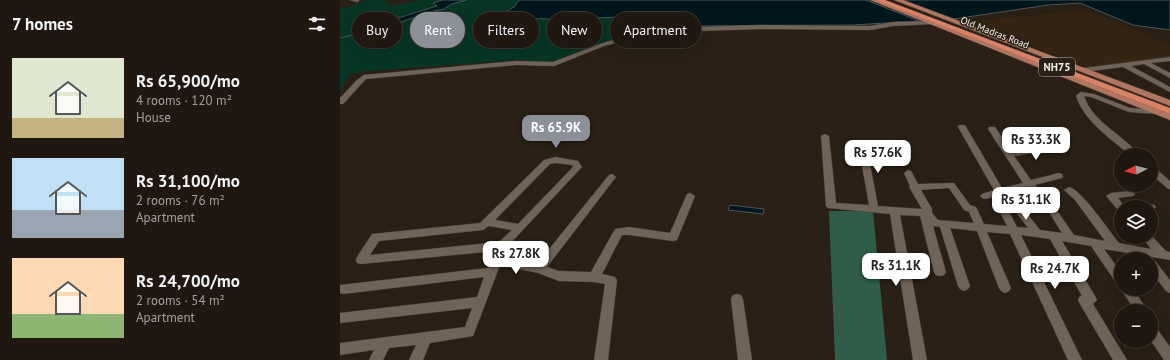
<!DOCTYPE html>
<meta charset="utf-8">
<style>
:root{--surface:#201810;--page:#282119;--text:#f1f3f6;--muted:#a2a09f;--line:#3d3730;--accent:#8c9099}
body{margin:0;font-family:"PT Sans",sans-serif;background:var(--page);color:var(--text);height:100vh;display:flex;flex-direction:column;font-size:15px;white-space:nowrap}
*{box-sizing:border-box;margin:0}
p{font-size:13px;color:var(--muted)}
.icon{flex:none;width:22px;height:22px;fill:none;stroke:currentColor;stroke-width:2;stroke-linecap:round;stroke-linejoin:round}
.map{position:relative;flex:1;overflow:hidden}
.drawer{display:flex;flex-direction:column;background:var(--surface);width:340px}
.drawer>*{flex:none}
.top-card{position:absolute;left:12px;top:12px;width:380px;height:36px;display:flex;gap:8px}
.needle{width:26px;rotate:264deg}
.controls{position:absolute;left:774px;top:148px;display:grid;gap:8px}
.controls a{display:grid;place-items:center;width:44px;height:44px;border-radius:50%;background:var(--surface);box-shadow:0 4px 16px #0002,0 0 0 1px var(--line);font-size:20px}
.price{position:absolute;translate:-50% -34px;padding:0 9px;border-radius:8px;background:#fff;color:#222;font-size:13px;line-height:26px;filter:drop-shadow(0 1px 2px #0008)}
.price::after{content:'';position:absolute;left:50%;top:24px;width:12px;height:9px;margin-left:-6px;background:inherit;clip-path:polygon(0 0,100% 0,50% 100%)}
.price.selected{background:var(--accent);color:#fff}
ul{padding:0;list-style:none}
li{display:flex;align-items:center;gap:12px;height:100px;padding:0 12px}
li span{display:grid;place-items:center;flex:none;width:112px;height:80px;border-radius:0px;color:#555}
li>.icon{margin-inline-start:auto}
span .icon{width:48px;height:48px;fill:#fffc;stroke-width:1}
li b{font-size:17px}
h2{display:flex;justify-content:space-between;align-items:center;height:48px;padding:0 12px;font-size:17px}
.chip{padding:0 14px;border-radius:18px;background:var(--surface);box-shadow:0 4px 16px #0002,0 0 0 1px var(--line);font-size:14px;line-height:36px}
.chip.selected{background:var(--accent);color:#fff}
main{display:flex;flex:1;min-height:0}
.map>svg:first-child{display:block}
.built{fill:#332414}
.green{fill:#073625}
.forest{fill:#2f5d49}
.water{fill:#00161d;stroke:#4a575a}
.lines{fill:none;stroke-linecap:round;stroke-linejoin:round}
.stream{stroke:#4a575a;stroke-width:1}
.minor-casing{stroke:#453b34;stroke-width:1}
.major-casing{stroke:#453b34;stroke-width:1}
.highway-casing{stroke:#453b34;stroke-width:1}
.minor{fill:#706357;fill-rule:evenodd}
.major{fill:#b07660;fill-rule:evenodd}
.highway{fill:#db8266;fill-rule:evenodd}
.labels{text-anchor:middle;stroke-width:3;stroke-linejoin:round;paint-order:stroke}
.far-street-label{font-size:10px;fill:#f5eee7;stroke:#2a2015}
.shield{fill:#2a2015;stroke:#b8b0a8;stroke-width:1}
.shield-label{font-size:11px;font-weight:bold;fill:#f5eee7}
</style>
<main>
<section class="drawer">
<h2>7 homes<svg class="icon" aria-label="filters" viewBox="0 0 24 24"><path d="M4 7h16M4 17h16"/><circle cx="9" cy="7" r="2"/><circle cx="15" cy="17" r="2"/></svg></h2>
<ul>
<li><span style="background:linear-gradient(#dfe7d0 75%,#c2b280 0)"><svg class="icon" aria-label="home" viewBox="0 0 24 24"><path d="M3 11l9-7 9 7M6 9v11h12V9"/></svg></span><div><b>Rs 65,900/mo</b><p>4 rooms · 120 m²</p><p>House</p></div></li>
<li><span style="background:linear-gradient(#bfe0f5 65%,#9aa5b1 0)"><svg class="icon" aria-label="home" viewBox="0 0 24 24"><path d="M3 11l9-7 9 7M6 9v11h12V9"/></svg></span><div><b>Rs 31,100/mo</b><p>2 rooms · 76 m²</p><p>Apartment</p></div></li>
<li><span style="background:linear-gradient(#ffd9b3 70%,#8fb573 0)"><svg class="icon" aria-label="home" viewBox="0 0 24 24"><path d="M3 11l9-7 9 7M6 9v11h12V9"/></svg></span><div><b>Rs 24,700/mo</b><p>2 rooms · 54 m²</p><p>Apartment</p></div></li>
</ul>
</section>
<div class="map">
<svg width="830" height="360" viewBox="0 0 830 360">
<rect width="100%" height="100%" fill="#2a2015"/>
<path class="built" d="M736,11L751,12L830,45V56L748,67L626,22Z"/>
<path class="green" d="M27,0H48L44,2L53,6L81,0H101L92,2L98,6L73,13L60,19L42,23L18,36H27L44,28L90,12L104,9L112,4L126,0H179L173,7L162,14L174,18L208,19L220,23L245,21L251,18L285,17L302,22L336,17L355,22V26L284,35L217,60L208,62L176,60L26,71L9,74L0,91V7L5,8Z"/>
<path class="forest" d="M489,211H533L547,360H495Z"/>
<path class="water" d="M102,0H126L112,4L104,9L89,12L44,28L27,36L17,35C43,22 70,14 97,6L93,3Z
M179,0H526L579,21L513,25L355,26V22L336,17L302,22L285,17L251,18L245,21L220,23L208,19L174,18L162,14L174,7Z
M563,0H830V30L793,25L740,3L708,5L614,19Z
M390,205L424,209L423,214L388,210Z"/>
<g class="lines">
<path class="stream" d="M0,38L18,34"/>
<defs>
<path id="minor" d="M10,0H19V1L17,2Z
M592,21L594,22V24L553,26L530,30L422,29L356,31L344,33L324,40L301,37L286,40L264,46L214,66L176,65L26,79L3,104H0V98L17,80L24,75L176,61L213,62L260,44L285,36L301,33L324,36L341,30L356,27L422,25L530,26L553,22Z
M830,57V61L811,63L830,73V78L804,64L791,66L830,87V92L783,67L744,72L741,70L744,68Z
M741,92L754,94L790,108L819,110V114H816L789,112L751,97L744,96C753,123 783,134 799,155H790C771,139 744,121 736,96L739,93Z
M619,125H625L626,127L662,188L683,183L648,129L649,127H655L671,151L712,146L726,147L727,149L723,152L712,150L674,156L691,180L719,173L722,174L723,176L722,178L695,185L713,205L734,235L765,241L735,200L724,190L729,187C742,190 769,231 779,243L811,249L802,237H811V235L826,251L830,252V260L764,249L781,272V286L777,284L751,246L722,241L755,296L757,300L753,304L787,360H773L740,304L738,300L740,296H742L710,239L681,235L742,360H728L670,234L647,232L671,288L669,291L665,293L661,291L659,288L637,231L610,228L630,286L628,289L624,291L620,289L618,286L600,227L593,226L606,272L604,275L600,276L596,275L594,272L580,216L560,215L587,360H573L550,214L488,208L486,206L481,136L485,134L489,136L496,203L529,205L518,143L522,141L526,143L538,206L582,209L569,187L570,186L564,173L568,170L571,171L578,184L614,183L630,205L636,207L644,224L667,226L657,206L659,204H665L677,227L688,228L670,204L672,202H678L700,230L722,233L707,209L687,188L645,199L642,198L640,196L642,194L654,190L618,127ZM609,188L624,210L629,212L634,223L598,220L592,213V209L581,190Z
M216,157L238,161L242,167L166,248L163,257L197,264L269,175L272,174L276,177L207,267L219,271L251,272L275,229L289,227L330,233L347,194L350,193L355,196L337,240L333,241L289,235H282L262,274L275,277L277,280L268,360H254L265,284L254,282L219,281L198,273L160,265L133,336L90,343L83,360H69L76,345L49,348L43,360H29L34,350L0,355V343L125,327L132,308L0,323V313L137,297L144,277L3,294L0,293V285L148,268L155,251L21,264L17,263L16,260L17,257L32,234L140,223L204,160ZM216,163L232,165L233,167L178,224L155,220L210,164ZM149,226L172,230L159,242L30,255L39,241L143,230Z
M811,166L814,167L830,181V189L827,188L811,174Z
M790,191L793,192L795,194L793,196L778,198L785,207H781V211L778,210L766,196L771,193Z
M804,204L814,205L816,207L814,209L811,210V207H799L801,205Z
M811,260L815,261L830,280V293L826,291L811,272Z
M781,289H793L806,308L805,311H795Z
M397,294L401,295L403,299L412,360H398L391,299L393,295Z
M811,324L815,326L830,347V360H824L811,341Z"/>
<path id="major" d="M530,0H538L830,114V120Z
M554,0H563L830,100V106Z"/>
<path id="highway" d="M536,0H545L830,108V114Z"/>
</defs>
<use href="#minor" class="minor-casing"/>
<use href="#major" class="major-casing"/>
<use href="#highway" class="highway-casing"/>
<use href="#minor" class="minor"/>
<use href="#major" class="major"/>
<use href="#highway" class="highway"/>
</g>
<g class="labels">
<g class="far-street-label">
<text transform="translate(655 32) rotate(21)" y="4">Old Madras Road</text>
</g>
<rect class="shield" x="699" y="58" width="36" height="18" rx="3"/>
<g class="shield-label">
<text x="717" y="71">NH75</text>
</g>
</g>
</svg>
<div class="controls">
<a><svg class="needle" viewBox="-14 -14 28 28"><path d="M0-13l5 13h-10z" fill="#e53935"/><path d="M0 13l5-13h-10z" fill="#a2a09f"/></svg></a>
<a><svg class="icon" aria-label="layers" viewBox="0 0 24 24"><path d="M12 4l9 5-9 5-9-5zM3 14l9 5 9-5"/></svg></a>
<a>+</a>
<a>−</a>
</div>
<b class="price selected" style="left:216px;top:149px">Rs 65.9K</b>
<b class="price" style="left:696px;top:161px">Rs 33.3K</b>
<b class="price" style="left:538px;top:174px">Rs 57.6K</b>
<b class="price" style="left:686px;top:221px">Rs 31.1K</b>
<b class="price" style="left:176px;top:275px">Rs 27.8K</b>
<b class="price" style="left:556px;top:287px">Rs 31.1K</b>
<b class="price" style="left:715px;top:290px">Rs 24.7K</b>
<div class="top-card">
<a class="chip">Buy</a>
<a class="chip selected">Rent</a>
<a class="chip">Filters</a>
<a class="chip">New</a>
<a class="chip">Apartment</a>
</div>
</div>
</main>
